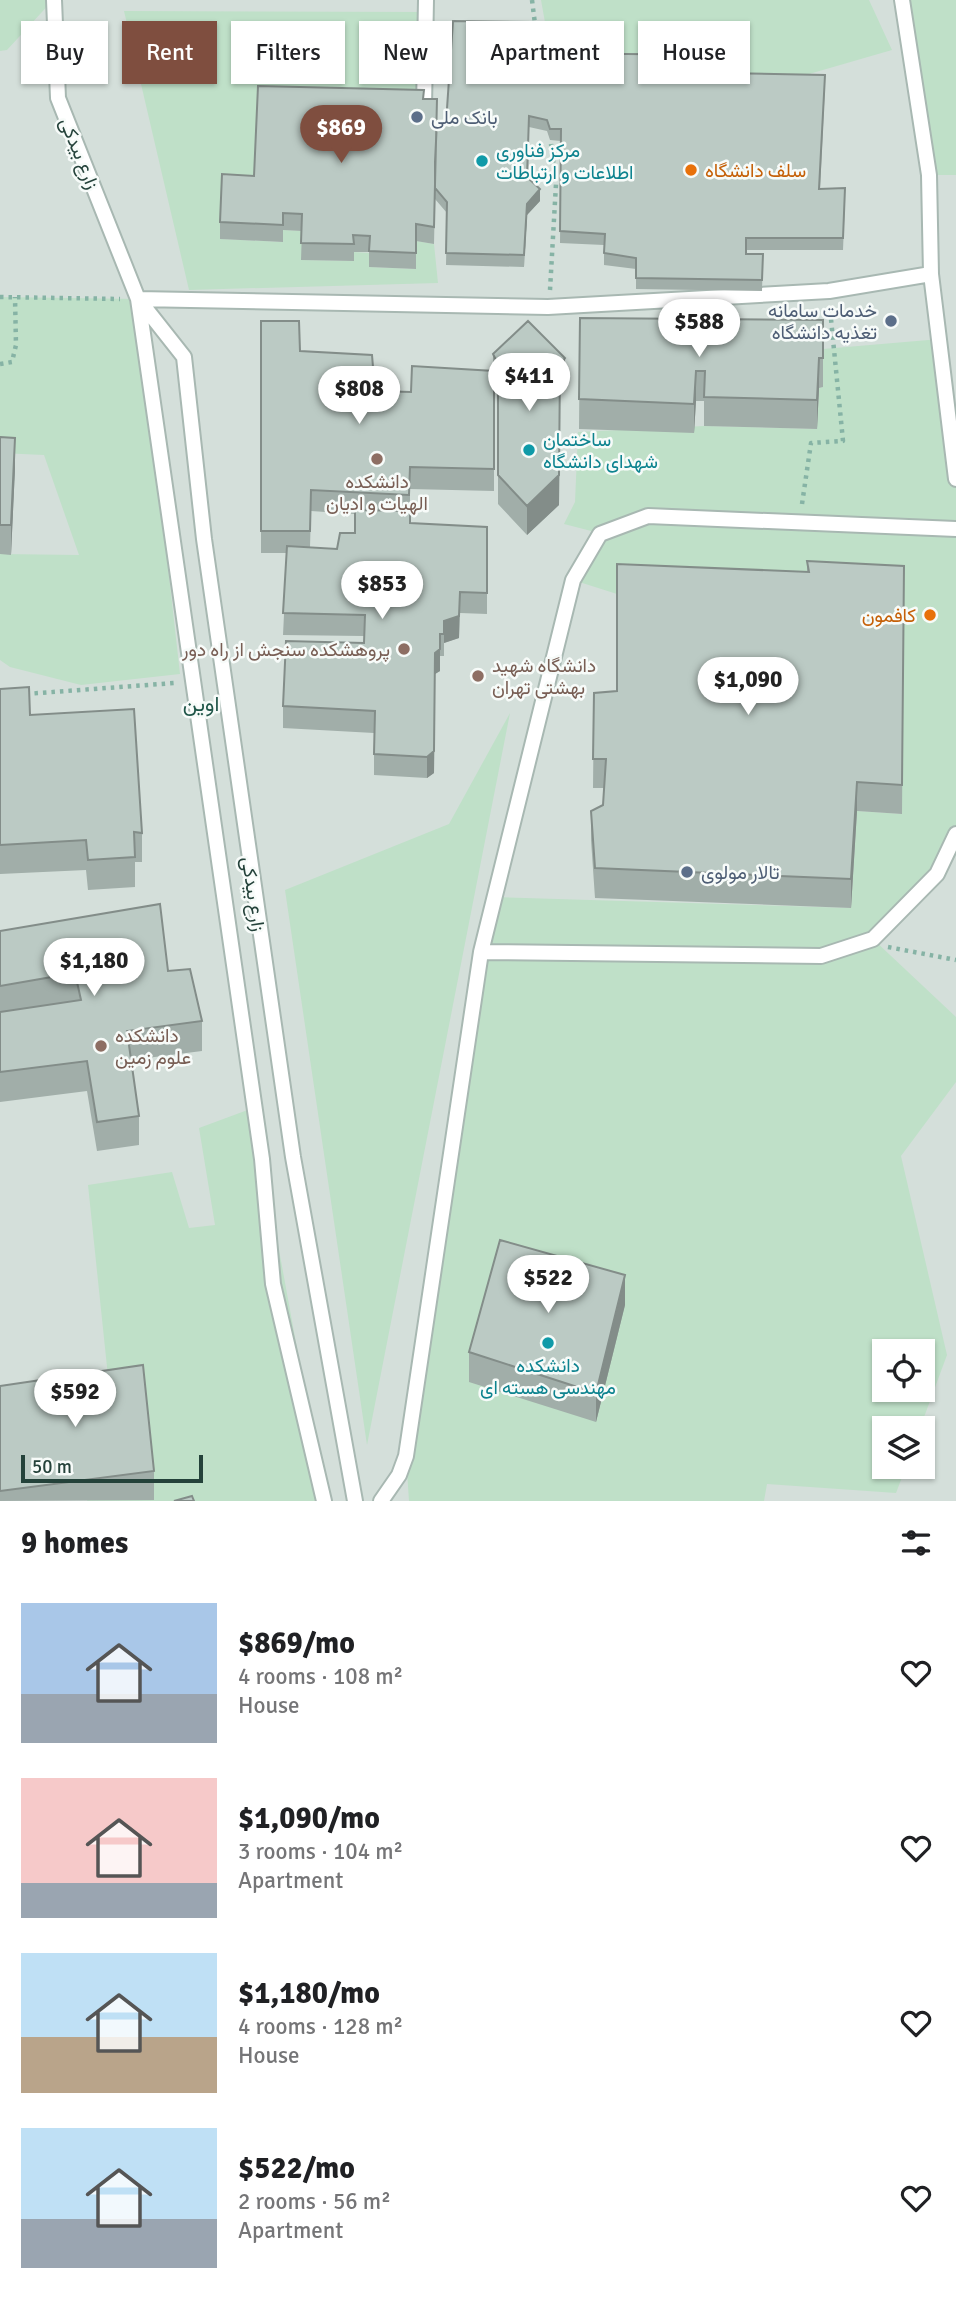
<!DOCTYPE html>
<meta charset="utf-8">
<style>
:root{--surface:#fff;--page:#f6f6f6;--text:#202124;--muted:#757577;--accent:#7f4e3f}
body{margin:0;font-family:Signika,Vazirmatn,sans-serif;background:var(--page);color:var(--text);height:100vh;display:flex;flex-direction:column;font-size:26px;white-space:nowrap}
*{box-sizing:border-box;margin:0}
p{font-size:23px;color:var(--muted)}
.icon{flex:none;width:38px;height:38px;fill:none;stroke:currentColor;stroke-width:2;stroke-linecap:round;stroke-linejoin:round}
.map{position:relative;height:1501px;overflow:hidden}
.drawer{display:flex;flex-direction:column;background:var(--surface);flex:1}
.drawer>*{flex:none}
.top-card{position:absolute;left:21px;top:21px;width:915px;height:63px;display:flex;gap:14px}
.tools{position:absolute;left:872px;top:1339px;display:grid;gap:14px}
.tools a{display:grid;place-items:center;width:63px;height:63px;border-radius:0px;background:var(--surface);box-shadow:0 2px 5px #0004;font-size:35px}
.scale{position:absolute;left:21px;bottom:18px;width:182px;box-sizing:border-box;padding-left:7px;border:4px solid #24423a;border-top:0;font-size:19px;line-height:24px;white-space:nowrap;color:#24423a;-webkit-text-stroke:5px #f7fbf9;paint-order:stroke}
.price{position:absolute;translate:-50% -60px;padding:0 16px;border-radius:24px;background:#fff;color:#222;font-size:23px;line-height:46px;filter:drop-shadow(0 2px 4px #0008)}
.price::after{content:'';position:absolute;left:50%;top:42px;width:21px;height:16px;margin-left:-10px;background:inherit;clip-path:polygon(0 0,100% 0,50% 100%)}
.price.active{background:var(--accent);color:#fff}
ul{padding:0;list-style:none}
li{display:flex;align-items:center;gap:21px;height:175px;padding:0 21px}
li span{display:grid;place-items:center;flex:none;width:196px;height:140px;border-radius:0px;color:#555}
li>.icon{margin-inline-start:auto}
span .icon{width:84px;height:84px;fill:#fffc;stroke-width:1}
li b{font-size:30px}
h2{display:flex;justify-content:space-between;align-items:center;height:84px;padding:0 21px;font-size:30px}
.pill{padding:0 24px;border-radius:0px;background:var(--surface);box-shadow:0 2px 5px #0004;font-size:24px;line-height:63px}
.pill.active{background:var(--accent);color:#fff}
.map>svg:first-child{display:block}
.built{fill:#d4dfda;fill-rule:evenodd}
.green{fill:#bfe0c8;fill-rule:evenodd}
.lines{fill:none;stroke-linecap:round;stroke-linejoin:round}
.service-casing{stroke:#a8b8b2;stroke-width:18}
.path{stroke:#86b3a5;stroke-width:4.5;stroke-dasharray:3.5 5;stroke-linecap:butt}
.service{stroke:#fff;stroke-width:14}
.wall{fill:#a1aea9;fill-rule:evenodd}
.shaded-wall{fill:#838d89}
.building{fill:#bbcac4;stroke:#838d89;stroke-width:2}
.service-dot{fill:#5c6f8a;stroke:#f7fbf9;stroke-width:2.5}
.culture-dot{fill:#0f9aa8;stroke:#f7fbf9;stroke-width:2.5}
.food-dot{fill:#e8710a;stroke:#f7fbf9;stroke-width:2.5}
.education-dot{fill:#8d6e63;stroke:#f7fbf9;stroke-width:2.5}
.labels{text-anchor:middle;stroke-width:5;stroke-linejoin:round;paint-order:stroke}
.service-label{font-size:19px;fill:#4e5e75;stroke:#f7fbf9;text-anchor:start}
.culture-label{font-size:19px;fill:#0d838f;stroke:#f7fbf9;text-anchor:start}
.street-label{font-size:19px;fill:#24423a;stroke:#f7fbf9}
.food-label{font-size:19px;fill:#c56008;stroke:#f7fbf9;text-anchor:start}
.education-label{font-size:19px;fill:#785e54;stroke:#f7fbf9;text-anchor:start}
.neighbourhood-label{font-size:21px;fill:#1f5548;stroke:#f7fbf9}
</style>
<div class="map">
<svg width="956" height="1501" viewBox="0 0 956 1501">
<rect width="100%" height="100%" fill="#e6efeb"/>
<path class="built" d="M0,0H956V1501H0ZM884,1351H922V1390H884ZM884,1428H922V1466H884Z"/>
<path class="green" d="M0,0H53L7,50L0,51Z
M541,0H869L892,50L809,74L618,73L615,52L549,45Z
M902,0H956V175H929Z
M124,11L426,12L424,106L254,193L221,239L282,242L283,230L302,231V260L353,261V252L370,253L369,267L415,269L416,241L434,244L438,283L189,290Z
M0,297L138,299L180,674L81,685L10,667L0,660V554L79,555L44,455L0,453Z
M940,339L956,479V834L937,874L873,939L956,1017V1082L901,1156L947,1355L920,1428H884V1466L906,1467L896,1493L767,1484L764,1501H409L406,1456L495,897L851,908L857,811L902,814L617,594L573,580L599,533L564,524L575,502L578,432L704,426L817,429L819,388L823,387V349ZM884,1351H922V1390H884Z
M510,713L367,1445L285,890L449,824Z
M253,1108L325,1501H87L109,1386L88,1185L172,1172L189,1228L215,1225L199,1128Z"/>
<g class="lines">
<defs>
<path id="service" d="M54,0L58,98L138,299L262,1159L273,1284L324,1501
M902,0L929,175L931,274L956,479
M424,106L426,0
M138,299L548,307L829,291L931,274
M139,300L184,357L204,539L293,1157L355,1501
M481,952L821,956L873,939L937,874L956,834
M381,1501L399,1475L406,1456L481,952L573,580L600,534L648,516L956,529"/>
</defs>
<use href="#service" class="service-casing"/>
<path class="path" d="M532,0L539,56
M550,290L556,184L551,144
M0,297L120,299
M0,364L12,362L16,345L15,297
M802,504L811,443L843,441L830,309
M26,694L175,683
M888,947L956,960"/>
<use href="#service" class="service"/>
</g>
<path class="wall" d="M530,53L724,73L825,86L820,189L845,200L843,250H746V254H763L762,291L636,289V269L604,265V245L560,243L561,141L550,140L547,131L529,127L528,177L540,201L527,215L524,267L446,265L447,213L435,199L434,244L416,241V269L369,267V252H354V261L301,260L302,231L283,230V242L220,239V222L254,176L423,99L436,139L446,123Z
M580,318L823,320V387L819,388L817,429L704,426V401H696L694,433L579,429Z
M261,321L300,351L375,391L411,392L493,371V354L565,387L560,395L559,505L527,535L498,504V393L494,386V491L410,489V523L487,527V614L460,613L459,638L444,643V656H440V671L435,674L434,773L427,778L374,775V733L283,728V706L364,643V636L283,635L287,553H261ZM311,511L355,514V533L337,549L310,547Z
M0,437L15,468L11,555L0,554Z
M807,561L904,566L902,814L857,811L851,908L595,898L591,840V811L603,805L604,788H593L594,693L617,691L807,572Z
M0,689L30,715L142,833V862H135V887L88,890L86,870L0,874Z
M0,931L168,971L202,1021V1051L131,1060L139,1116V1145L97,1151L87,1091L0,1102Z
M625,1305L596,1422L469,1382V1352Z
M0,1386L154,1471V1500L0,1501Z"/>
<path class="shaded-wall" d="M540,189V201L527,215L524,267L527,204Z
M565,358V387L560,395L559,505L527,535V506L560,365Z
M819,358V388L817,429V400Z
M696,371V401L694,433V404Z
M15,438V468L11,555V525Z
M460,592L459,638L444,643V621Z
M440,634V671L435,674L434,773L427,778V757L435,653Z
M857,782V811L851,908V879Z
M625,1275V1305L596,1422V1393Z"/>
<path class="building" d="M453,21L530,22L529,53L724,55L723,73L825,75L819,189L845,188L843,238H746V254H763L762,280L636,278V258L604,253L605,234L560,231L561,129H550L547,120L529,116L527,177L540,189L527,204L524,255L446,253L447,202L435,188V162L437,121L446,123Z
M258,86L424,90L423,99H437L434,227L416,224V253L369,251L370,236L353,235L354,244L301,243L302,214L283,213V225L220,222L222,174L254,176Z
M580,318L823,320V358H819L817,400L704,397L705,371H696L694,404L579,399Z
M261,321H299L300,351L372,355L375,391L411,392L412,366L494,371V469L410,467L409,495L311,490L310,531H261Z
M528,321L565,358L560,365L559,475L527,506L498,475V364L493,354Z
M0,437L15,438L11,525H0Z
M355,510L410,511V523L487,527V593L460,592L459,616L444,621V634H440V649L435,653L434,751L427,757L374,754L375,711L283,706L286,641L364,643L365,615L283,613L287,546L337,549L340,533H355Z
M807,561L904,566L902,785L857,782L851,879L595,868L591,811L603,805L606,759H593L594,693L617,691V564L809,572Z
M29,687L30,715L134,709L142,833L134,832L135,857L88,860L86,840L0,845V689Z
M160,904L168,971L190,969L202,1021L127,1031L139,1116L97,1122L87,1061L0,1072V1012L81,1000L75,973L0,986V931Z
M500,1240L625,1275L596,1393L469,1352Z
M143,1365L154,1471L0,1491V1386Z
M192,1496L194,1501H174Z"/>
<g class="service-dot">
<circle cx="417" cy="117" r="7"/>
<circle cx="891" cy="321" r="7"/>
<circle cx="687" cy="872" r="7"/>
</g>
<g class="culture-dot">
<circle cx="482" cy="161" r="7"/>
<circle cx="529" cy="450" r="7"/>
<circle cx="548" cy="1343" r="7"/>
</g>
<g class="food-dot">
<circle cx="691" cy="170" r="7"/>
<circle cx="930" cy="615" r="7"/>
</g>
<g class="education-dot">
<circle cx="377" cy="459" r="7"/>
<circle cx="404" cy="649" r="7"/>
<circle cx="478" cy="676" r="7"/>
<circle cx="101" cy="1046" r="7"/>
</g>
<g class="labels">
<g class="service-label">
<text x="431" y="124">بانک ملی</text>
<text x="877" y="317" text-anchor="end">خدمات سامانه<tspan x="877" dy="22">تغذیه دانشگاه</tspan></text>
<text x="701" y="879">تالار مولوی</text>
</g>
<g class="culture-label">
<text x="496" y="157">مرکز فناوری<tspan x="496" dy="22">اطلاعات و ارتباطات</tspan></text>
<text x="543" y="446">ساختمان<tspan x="543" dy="22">شهدای دانشگاه</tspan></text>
<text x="548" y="1372" text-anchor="middle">دانشکده<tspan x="548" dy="22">مهندسی هسته ای</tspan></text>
</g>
<g class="street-label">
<text transform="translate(80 153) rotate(68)" y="7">زارع بیدکی</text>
<text transform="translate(254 894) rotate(82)" y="7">زارع بیدکی</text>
</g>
<g class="food-label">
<text x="705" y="177">سلف دانشگاه</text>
<text x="916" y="622" text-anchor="end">کافمون</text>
</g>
<g class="education-label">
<text x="377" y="488" text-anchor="middle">دانشکده<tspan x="377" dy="22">الهیات و ادیان</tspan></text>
<text x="390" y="656" text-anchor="end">پروهشکده سنجش از راه دور</text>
<text x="492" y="672">دانشگاه شهید<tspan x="492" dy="22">بهشتی تهران</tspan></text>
<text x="115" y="1042">دانشکده<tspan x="115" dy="22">علوم زمین</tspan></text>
</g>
<g class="neighbourhood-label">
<text x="201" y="711">اوین</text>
</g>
</g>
</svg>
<div class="tools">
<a><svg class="icon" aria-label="locate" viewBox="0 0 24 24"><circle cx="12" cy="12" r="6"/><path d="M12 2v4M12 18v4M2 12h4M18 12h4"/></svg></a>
<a><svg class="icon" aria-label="layers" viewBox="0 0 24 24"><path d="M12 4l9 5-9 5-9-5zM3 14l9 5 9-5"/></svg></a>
</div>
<div class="scale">50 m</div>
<b class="price active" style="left:341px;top:165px">$869</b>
<b class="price" style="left:699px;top:359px">$588</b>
<b class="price" style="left:529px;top:413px">$411</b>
<b class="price" style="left:359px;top:426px">$808</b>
<b class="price" style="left:382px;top:621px">$853</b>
<b class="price" style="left:748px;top:717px">$1,090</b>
<b class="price" style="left:94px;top:998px">$1,180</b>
<b class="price" style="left:548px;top:1315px">$522</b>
<b class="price" style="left:75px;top:1429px">$592</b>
<div class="top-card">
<a class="pill">Buy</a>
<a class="pill active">Rent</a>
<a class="pill">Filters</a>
<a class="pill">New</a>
<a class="pill">Apartment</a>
<a class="pill">House</a>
</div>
</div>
<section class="drawer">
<h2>9 homes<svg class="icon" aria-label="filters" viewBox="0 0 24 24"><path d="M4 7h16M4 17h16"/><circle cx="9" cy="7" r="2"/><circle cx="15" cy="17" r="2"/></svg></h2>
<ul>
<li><span style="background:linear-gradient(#a9c7e8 65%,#9aa5b1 0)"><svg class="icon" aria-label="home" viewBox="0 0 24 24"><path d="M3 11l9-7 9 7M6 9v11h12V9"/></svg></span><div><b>$869/mo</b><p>4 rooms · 108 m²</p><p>House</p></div><svg class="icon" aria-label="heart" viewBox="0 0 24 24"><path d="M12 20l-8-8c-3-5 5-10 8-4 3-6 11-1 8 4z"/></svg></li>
<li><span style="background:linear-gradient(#f6c9c9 75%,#9aa5b1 0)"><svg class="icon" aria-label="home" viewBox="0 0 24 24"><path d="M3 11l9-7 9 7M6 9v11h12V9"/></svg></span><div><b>$1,090/mo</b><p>3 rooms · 104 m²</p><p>Apartment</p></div><svg class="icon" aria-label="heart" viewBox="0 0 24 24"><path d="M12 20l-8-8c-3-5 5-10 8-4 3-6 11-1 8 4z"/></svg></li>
<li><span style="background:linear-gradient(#bfe0f5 60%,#b9a48a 0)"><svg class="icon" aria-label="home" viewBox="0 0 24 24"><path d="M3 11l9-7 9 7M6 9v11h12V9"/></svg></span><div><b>$1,180/mo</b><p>4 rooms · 128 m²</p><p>House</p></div><svg class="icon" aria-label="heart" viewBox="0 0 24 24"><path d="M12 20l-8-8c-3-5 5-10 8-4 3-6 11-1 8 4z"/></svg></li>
<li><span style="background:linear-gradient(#bfe0f5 65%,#9aa5b1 0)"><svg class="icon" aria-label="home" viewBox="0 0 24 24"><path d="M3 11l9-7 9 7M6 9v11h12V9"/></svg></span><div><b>$522/mo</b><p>2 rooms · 56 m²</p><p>Apartment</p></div><svg class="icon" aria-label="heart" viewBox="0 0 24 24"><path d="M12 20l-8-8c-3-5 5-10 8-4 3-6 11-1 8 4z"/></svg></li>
</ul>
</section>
